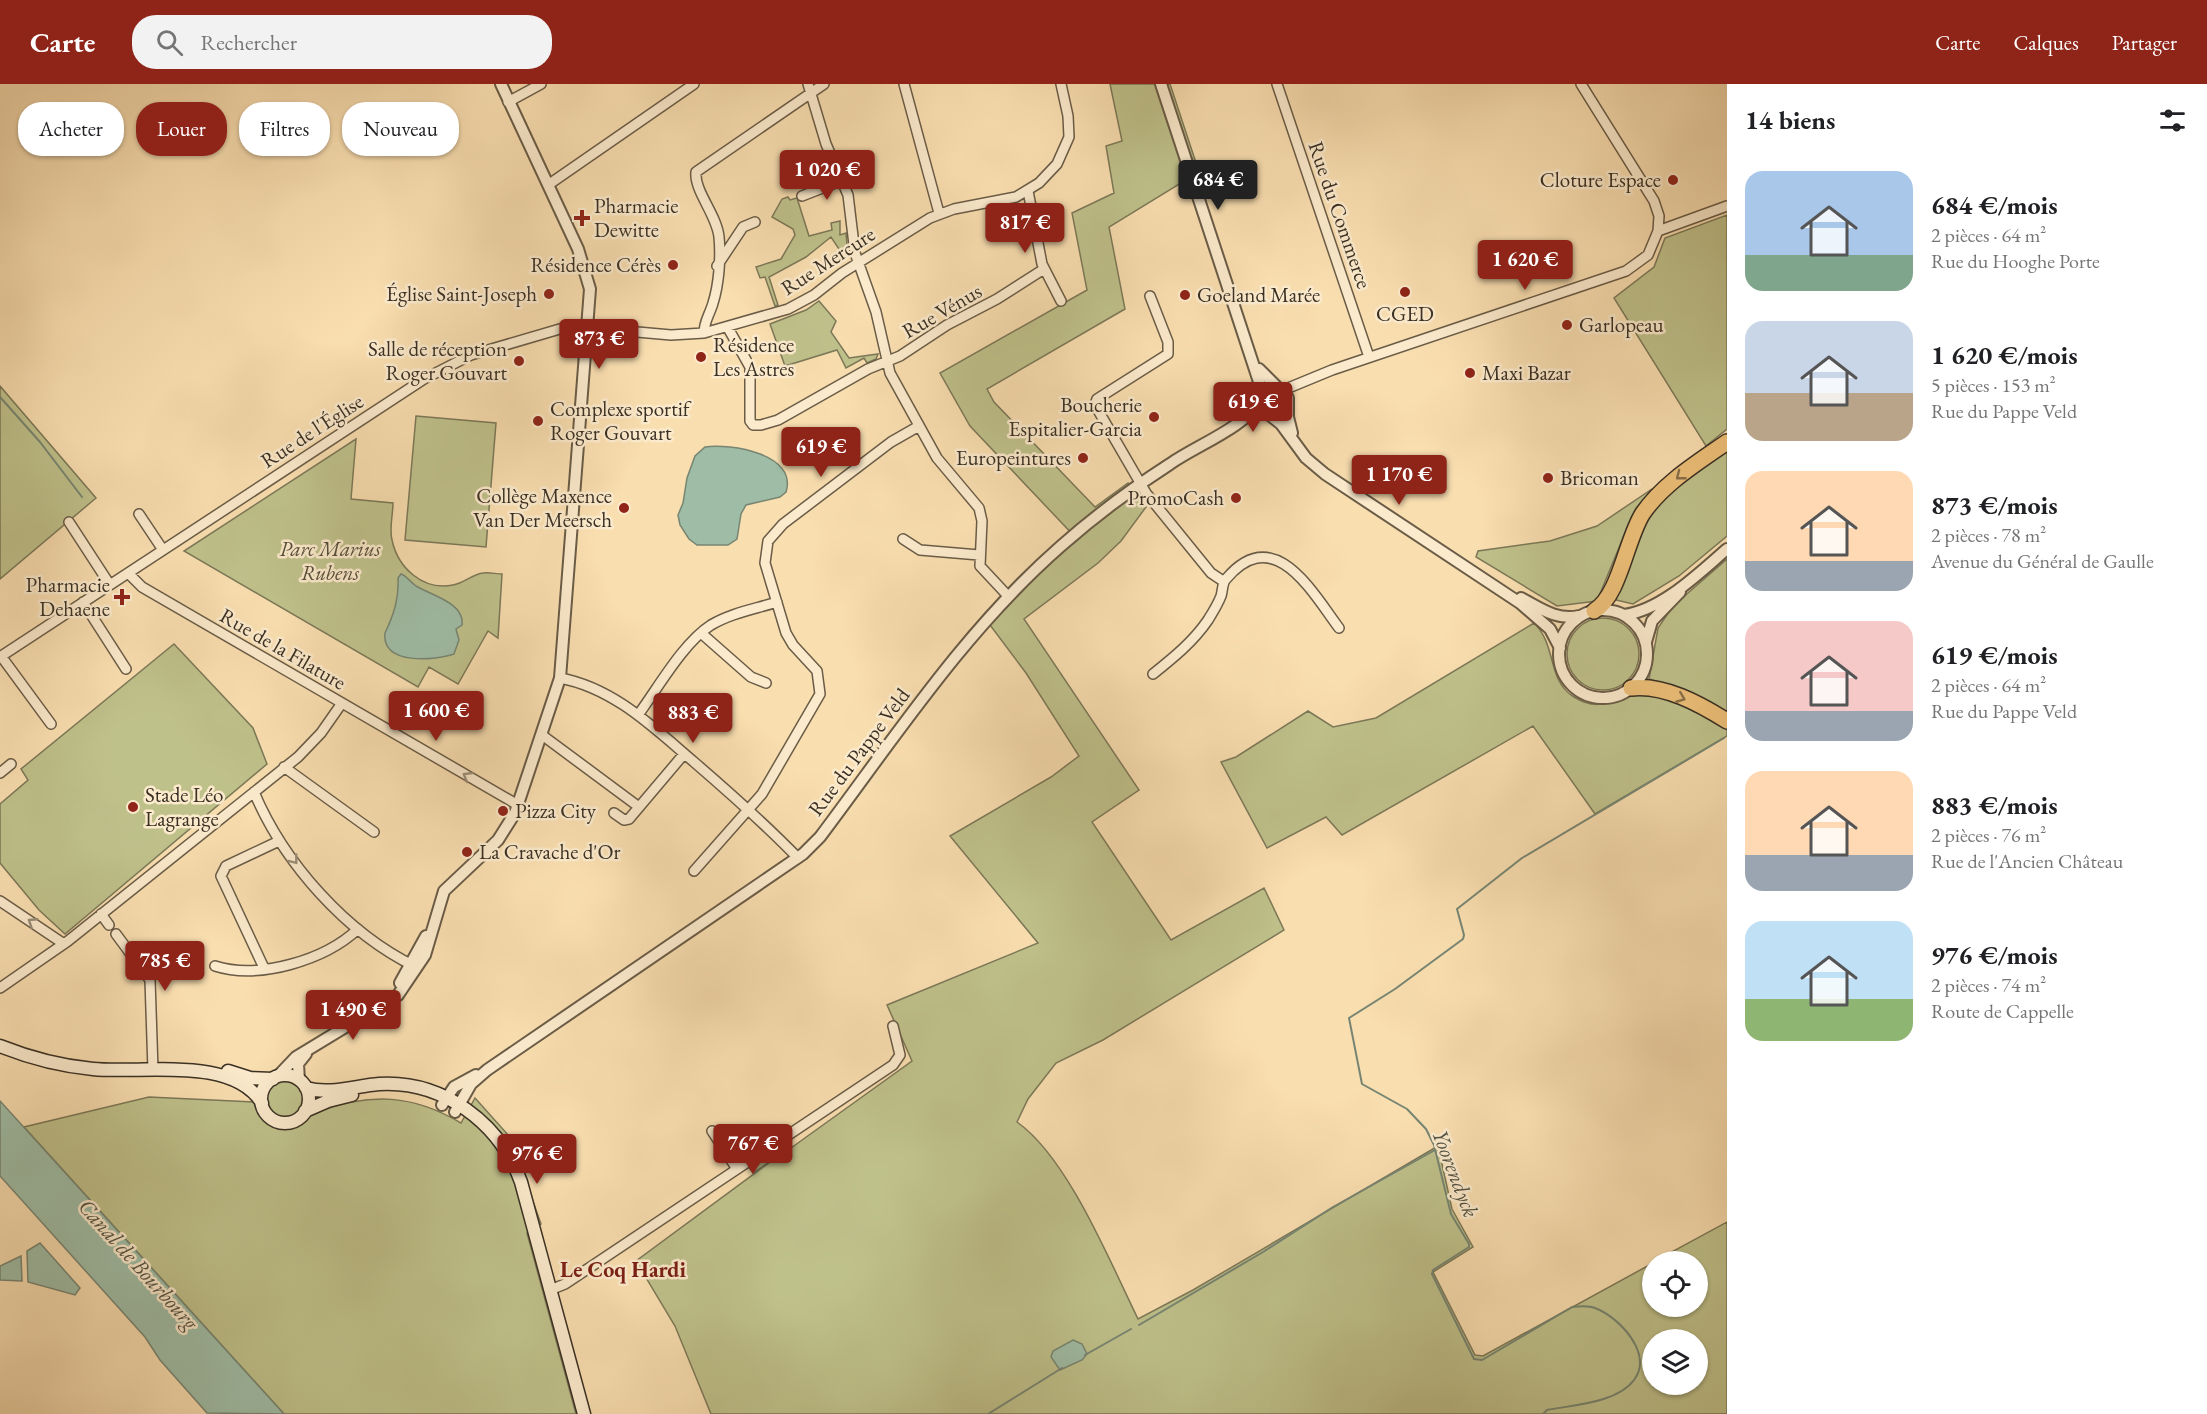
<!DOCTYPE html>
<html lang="fr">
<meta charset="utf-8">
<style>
:root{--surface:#fff;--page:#f2f2f2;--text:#202124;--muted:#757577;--accent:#8f2418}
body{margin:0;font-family:"EB Garamond",serif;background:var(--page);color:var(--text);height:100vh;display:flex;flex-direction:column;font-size:22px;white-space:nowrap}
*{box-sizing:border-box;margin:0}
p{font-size:20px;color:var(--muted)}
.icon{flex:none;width:33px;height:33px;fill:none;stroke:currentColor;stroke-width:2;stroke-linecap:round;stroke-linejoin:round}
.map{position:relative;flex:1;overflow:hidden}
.side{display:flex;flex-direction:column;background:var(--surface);width:480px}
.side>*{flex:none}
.top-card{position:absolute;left:18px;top:18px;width:570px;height:54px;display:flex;gap:12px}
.controls{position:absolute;left:1642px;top:1167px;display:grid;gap:12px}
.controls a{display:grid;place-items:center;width:66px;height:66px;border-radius:50%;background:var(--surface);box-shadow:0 2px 4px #0004;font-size:30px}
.price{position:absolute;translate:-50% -51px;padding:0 14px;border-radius:6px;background:var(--accent);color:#fff;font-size:20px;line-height:39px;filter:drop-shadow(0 2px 3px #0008)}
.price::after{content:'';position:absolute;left:50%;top:36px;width:18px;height:14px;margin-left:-9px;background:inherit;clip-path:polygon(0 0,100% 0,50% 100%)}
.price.active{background:#222;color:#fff}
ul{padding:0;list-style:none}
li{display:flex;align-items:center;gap:18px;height:150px;padding:0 18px}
li span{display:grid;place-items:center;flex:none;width:168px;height:120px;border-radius:18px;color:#555}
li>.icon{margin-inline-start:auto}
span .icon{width:72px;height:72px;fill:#fffc;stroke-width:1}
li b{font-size:26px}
h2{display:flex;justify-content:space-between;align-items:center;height:72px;padding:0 18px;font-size:26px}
.pill{padding:0 21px;border-radius:24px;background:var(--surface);box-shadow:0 2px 4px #0004;font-size:21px;line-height:54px}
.pill.active{background:var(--accent);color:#fff}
header{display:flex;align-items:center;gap:36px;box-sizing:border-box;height:84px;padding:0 30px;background:var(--accent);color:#fff}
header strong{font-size:28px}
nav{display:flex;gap:33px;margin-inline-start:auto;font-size:21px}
.search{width:420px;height:54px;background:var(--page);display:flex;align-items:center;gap:15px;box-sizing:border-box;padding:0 21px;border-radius:24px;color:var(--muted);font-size:22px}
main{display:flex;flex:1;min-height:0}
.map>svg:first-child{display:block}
.green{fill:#bfc18b;stroke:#7c7858;stroke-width:1.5;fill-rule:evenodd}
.water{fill:#9fbda6;stroke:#778572;stroke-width:1.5}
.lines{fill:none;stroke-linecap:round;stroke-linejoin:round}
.stream{stroke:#778572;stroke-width:2}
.minor-casing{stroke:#6a5c47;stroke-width:12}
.tertiary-casing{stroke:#6a5c47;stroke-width:14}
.secondary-casing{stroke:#3a3024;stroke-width:15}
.trunk-casing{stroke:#3a3024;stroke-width:18}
.minor{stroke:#fbeacc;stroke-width:9}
.tertiary{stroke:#fbeacc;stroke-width:10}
.secondary{stroke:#fbeacc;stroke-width:12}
.trunk{stroke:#ecbf78;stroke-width:15}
.oneway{stroke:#8a704a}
.oneway2{stroke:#9a8d78}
.poi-dot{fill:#8f2418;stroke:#fbeacc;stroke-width:2}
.labels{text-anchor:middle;stroke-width:5;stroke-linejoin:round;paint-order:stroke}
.poi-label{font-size:21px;fill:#3a3024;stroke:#fbeacc;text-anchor:start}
.street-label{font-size:21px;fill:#3a3024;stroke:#fbeacc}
.park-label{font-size:21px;font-style:italic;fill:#554d39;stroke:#fbeacc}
.water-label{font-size:22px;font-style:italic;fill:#535344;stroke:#fbeacc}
.neighbourhood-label{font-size:22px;font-weight:bold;fill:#7a1f14;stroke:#fbeacc}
</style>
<header>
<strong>Carte</strong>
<div class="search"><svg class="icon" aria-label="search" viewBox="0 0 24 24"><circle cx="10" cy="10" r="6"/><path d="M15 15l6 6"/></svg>Rechercher</div>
<nav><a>Carte</a><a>Calques</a><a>Partager</a></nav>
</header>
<main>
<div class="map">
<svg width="1727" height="1330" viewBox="0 0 1727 1330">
<rect width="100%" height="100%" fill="#f9deb0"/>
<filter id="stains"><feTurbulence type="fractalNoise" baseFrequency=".00333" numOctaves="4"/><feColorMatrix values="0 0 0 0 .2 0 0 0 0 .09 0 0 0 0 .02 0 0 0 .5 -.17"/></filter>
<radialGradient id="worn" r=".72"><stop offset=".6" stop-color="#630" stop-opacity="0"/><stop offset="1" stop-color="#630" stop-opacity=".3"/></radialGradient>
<path class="green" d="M1110,0H1170L1199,88L1109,143L1125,225L987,305L994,318L1095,423L1128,399L1146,423L1121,457L1098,479L1024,535L1139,706L1092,738L1171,856L1264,804L1284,846L1103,956L1056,979L1028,1015L1017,1038C1068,1074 1110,1178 1138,1235L1193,1206L1438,1062L1452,1125L1473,1163L1433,1188L1475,1271L1483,1272L1653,1179V1222H1698V1178L1655,1177L1727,1138V1330H711L675,1242L636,1177L781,1070L753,1089L748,1082L779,1061L784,1069L912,977L887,921L1038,859L950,752L1051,693L1079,672L1026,589L990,541L1046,482L1077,455L970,342L940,289L1087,206L1072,129L1114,109L1106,62L1122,57ZM1653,1256H1698V1300H1653Z
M788,113L790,116L797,114L809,152L832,146L831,139L840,137V151L846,149L848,172L845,174L831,153L806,173L769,193L778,221L775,222L765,193L760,194L756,183L781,175L795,151L793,145L772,133L782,115Z
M1727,131V345L1706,362L1614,214L1654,183L1665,154Z
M819,217L836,237L831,248L849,274L878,270L876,275L867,279L864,274L846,284L837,266L785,282L770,240L806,226Z
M0,302L96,414L0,495Z
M416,332L496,339L486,463L405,456Z
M356,355L351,415L393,419C393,430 389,445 392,456C398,484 423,507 453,501C464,499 473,490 483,489C489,488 496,490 502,490L498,554L488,547L458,600L429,583L418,603L184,467Z
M1727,366V452L1679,492L1633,520L1616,516L1644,435L1682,397Z
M1652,405L1632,432L1597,517L1557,522L1476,473L1478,467L1550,457L1597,442Z
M1727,475V631L1677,604L1649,595L1658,544L1673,522Z
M1567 570a36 36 0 1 1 72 0a36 36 0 1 1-72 0Z
M1534,539C1557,561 1547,597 1574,613C1600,629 1611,615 1635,609C1658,603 1708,631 1727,645V652L1595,730L1533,642L1342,751L1326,733L1267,764L1221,678L1236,673L1308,627L1333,643L1376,634Z
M174,560L253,644L267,680L65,850L39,826L0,779V720L28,696L21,685Z
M267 1015a18 18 0 1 1 36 0a18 18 0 1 1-36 0Z
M149,1013L254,1018C259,1033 269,1046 287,1045C301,1044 306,1031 318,1027C372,1009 412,1010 461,1039L475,1014L510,1053L541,1140L527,1149L576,1330H284L24,1043Z"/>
<path class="water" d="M705,363C730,359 798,370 786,408L780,413L746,421L741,430L737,455L728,461H697L689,455L680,441L678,431L683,419L687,394L695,372Z
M401,490C407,492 410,498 416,502C431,511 465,519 462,541L456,545L459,556L454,570C436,576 381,582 385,549C394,530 399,515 398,494Z
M0,1017L284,1330L207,1329L160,1276L145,1253L0,1092Z
M40,1159L80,1204L75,1211L28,1198L27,1167Z
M21,1172L22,1197L0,1196V1182Z
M1073,1256L1082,1260L1087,1270L1082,1276L1060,1286L1051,1273L1053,1267Z"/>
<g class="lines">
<path class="stream" d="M0,313L40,358L82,413
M1139,1241L1263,1168L1333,1123L1435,1066
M1085,1271L1131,1245
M988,1330L1062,1284
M1543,1330L1547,1326C1573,1321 1617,1319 1634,1296C1654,1270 1619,1233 1595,1224C1588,1221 1580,1222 1572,1223L1482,1276L1474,1275L1432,1190L1433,1186L1469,1163V1160L1451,1130L1434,1061L1426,1045L1407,1025L1362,1000L1349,934L1395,905L1463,855L1464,851L1457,825L1522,774L1724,654"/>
<defs>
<path id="minor" d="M808,0L826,60L848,111L855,169L876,228L890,289L937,374L979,424L982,437L980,482L1008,512
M904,0L939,129
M1277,0L1369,273
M1581,0L1654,117L1659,132L1658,147
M508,18L541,0
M548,101L694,0
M1028,107L1042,180L1061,217
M802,112L843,96
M717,182L743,143L755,138
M1150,212L1168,258V270L1097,315L1095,321L1146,409L1211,489L1223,497
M728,244L750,283V337L753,341H761L778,336L868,285L900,272L947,241L997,215L1044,185
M704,249C704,237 710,230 713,219C719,200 721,173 719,153C717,131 694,107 696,88L824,0
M1281,307L1332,286L1626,187L1648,171L1658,147L1727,122
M139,430L163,466
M69,438L110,501
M903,455L920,466L979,471
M128,489L142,503L518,721
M83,518L126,585
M701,549L751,593L766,599
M1,572L51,640
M0,573L424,295L471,271L570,242L671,251L704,249L788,225L814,211L842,189L930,134L954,125L1016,113L1039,99L1057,80L1069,53L1068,32L1061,0
M1153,590C1173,574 1193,558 1208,536C1213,528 1218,520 1221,512C1223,506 1222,499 1226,495C1274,438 1312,508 1339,544
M560,594C614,604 654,644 694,678C730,709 765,740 798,774
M638,631C658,604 683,559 711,541C731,529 755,525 777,518
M542,651L639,723
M284,683L374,748
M0,689L11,680
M254,708C284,779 346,849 416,883
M614,729L624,736L629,735L684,670
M694,787L762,710L820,610L817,587L793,561L786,549L765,479L768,457L783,440L891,358L919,342
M0,817L64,860
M101,830L109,841
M116,850L150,896L153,986
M215,882C259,896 325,876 358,845
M264,884L221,792L226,782L279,757
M0,904L68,857L298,673L321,649L342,619
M712,1047L737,1085
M550,1206L565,1200L893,981L900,971L893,942"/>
<path id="tertiary" d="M1161,0L1264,313
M1259,285L1288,314V333L1292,349
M1279,307H1271L1264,312L1263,326L1281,340L1306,374L1325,390L1520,519L1550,545L1560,564
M1521,514C1540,524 1557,537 1579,532
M1559 570a44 44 0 1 1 88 0a44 44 0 1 1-88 0Z
M1624,531C1662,526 1699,489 1727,465
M1646,558L1652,537L1680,508
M400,899L426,852
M278,992L296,973L398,911L425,871L444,807L498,756L515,729L560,594L590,205L578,165L501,0
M299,996L298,980L306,970
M442,1021L454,1003L476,991
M455,1028L471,1000L487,986L803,770L820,753C896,652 965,546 1061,462C1095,432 1131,405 1170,380C1199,360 1242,345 1263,315"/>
<path id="secondary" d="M0,962C30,974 61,982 93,985C141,990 232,971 262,1019
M228,987L250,994L273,995
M261 1015a24 24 0 1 1 48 0a24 24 0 1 1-48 0Z
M306,1004C329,1011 355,1002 379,1000C443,996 500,1039 521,1098L584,1330
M305,1027L328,1017L352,1011"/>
<path id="trunk" d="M1594,527C1620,512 1626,455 1643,429C1664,399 1697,379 1727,358
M1631,604C1664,600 1700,620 1727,637"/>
</defs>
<use href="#minor" class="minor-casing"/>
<use href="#tertiary" class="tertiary-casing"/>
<use href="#secondary" class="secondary-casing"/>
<use href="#trunk" class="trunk-casing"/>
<use href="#minor" class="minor"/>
<use href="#tertiary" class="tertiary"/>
<use href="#secondary" class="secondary"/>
<use href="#trunk" class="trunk"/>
</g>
<defs><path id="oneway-chevron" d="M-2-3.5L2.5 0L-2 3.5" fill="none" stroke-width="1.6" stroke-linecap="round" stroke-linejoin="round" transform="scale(1.5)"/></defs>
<g class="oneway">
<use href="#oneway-chevron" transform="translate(1680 392) rotate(142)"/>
<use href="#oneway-chevron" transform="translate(1681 614) rotate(22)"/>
</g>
<g class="oneway2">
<use href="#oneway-chevron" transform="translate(467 692) rotate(-150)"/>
<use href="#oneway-chevron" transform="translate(294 776) rotate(52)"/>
<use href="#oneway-chevron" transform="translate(32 838) rotate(-147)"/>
</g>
<g class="poi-dot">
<circle cx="1673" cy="96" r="6"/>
<path d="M579 125h6v6h6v6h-6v6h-6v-6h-6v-6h6z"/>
<circle cx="673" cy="181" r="6"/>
<circle cx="1405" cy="208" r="6"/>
<circle cx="549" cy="210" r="6"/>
<circle cx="1185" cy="211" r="6"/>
<circle cx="1567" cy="241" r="6"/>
<circle cx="701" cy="273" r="6"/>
<circle cx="519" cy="277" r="6"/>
<circle cx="1470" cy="289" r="6"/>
<circle cx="1154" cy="333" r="6"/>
<circle cx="538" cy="337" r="6"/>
<circle cx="1083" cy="374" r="6"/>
<circle cx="1548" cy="394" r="6"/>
<circle cx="1236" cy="414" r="6"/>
<circle cx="624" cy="424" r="6"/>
<path d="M119 504h6v6h6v6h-6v6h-6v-6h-6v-6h6z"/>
<circle cx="133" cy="723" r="6"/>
<circle cx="503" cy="727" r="6"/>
<circle cx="467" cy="768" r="6"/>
</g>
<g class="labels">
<g class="poi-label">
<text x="1661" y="103" text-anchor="end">Cloture Espace</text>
<text x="594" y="129">Pharmacie<tspan x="594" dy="24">Dewitte</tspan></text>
<text x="661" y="188" text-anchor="end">Résidence Cérès</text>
<text x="537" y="217" text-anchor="end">Église Saint-Joseph</text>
<text x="1197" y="218">Goeland Marée</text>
<text x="1405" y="237" text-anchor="middle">CGED</text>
<text x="1579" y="248">Garlopeau</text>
<text x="713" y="268">Résidence<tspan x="713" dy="24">Les Astres</tspan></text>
<text x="507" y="272" text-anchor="end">Salle de réception<tspan x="507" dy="24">Roger Gouvart</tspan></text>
<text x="1482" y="296">Maxi Bazar</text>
<text x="1142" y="328" text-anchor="end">Boucherie<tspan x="1142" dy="24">Espitalier-Garcia</tspan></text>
<text x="550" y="332">Complexe sportif<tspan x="550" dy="24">Roger Gouvart</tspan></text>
<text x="1071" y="381" text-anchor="end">Europeintures</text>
<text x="1560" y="401">Bricoman</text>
<text x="612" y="419" text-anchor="end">Collège Maxence<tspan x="612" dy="24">Van Der Meersch</tspan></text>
<text x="1224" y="421" text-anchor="end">PromoCash</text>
<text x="110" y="508" text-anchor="end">Pharmacie<tspan x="110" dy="24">Dehaene</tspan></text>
<text x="145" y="718">Stade Léo<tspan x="145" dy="24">Lagrange</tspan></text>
<text x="515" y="734">Pizza City</text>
<text x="479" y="775">La Cravache d'Or</text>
</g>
<g class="street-label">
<text transform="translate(1340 131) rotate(71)" y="7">Rue du Commerce</text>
<text transform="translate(828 177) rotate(-33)" y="7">Rue Mercure</text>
<text transform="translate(942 227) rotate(-30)" y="7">Rue Vénus</text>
<text transform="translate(312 347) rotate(-33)" y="7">Rue de l'Église</text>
<text transform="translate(283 565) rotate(30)" y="7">Rue de la Filature</text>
<text transform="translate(859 668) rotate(-53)" y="7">Rue du Pappe Veld</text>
</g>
<g class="park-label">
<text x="330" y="472">Parc Marius<tspan x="330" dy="24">Rubens</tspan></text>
</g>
<g class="water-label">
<text transform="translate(1456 1089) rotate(69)" y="8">Yoorendyck</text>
<text transform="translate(139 1180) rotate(48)" y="8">Canal de Bourbourg</text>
</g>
<g class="neighbourhood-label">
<text x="623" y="1193">Le Coq Hardi</text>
</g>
</g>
<rect width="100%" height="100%" filter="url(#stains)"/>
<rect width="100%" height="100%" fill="url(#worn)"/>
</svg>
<div class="controls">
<a><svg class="icon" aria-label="locate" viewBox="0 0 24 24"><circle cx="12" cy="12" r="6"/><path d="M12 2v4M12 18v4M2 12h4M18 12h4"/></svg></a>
<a><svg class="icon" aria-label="layers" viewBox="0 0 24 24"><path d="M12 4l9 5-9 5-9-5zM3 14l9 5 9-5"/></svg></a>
</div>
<b class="price" style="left:827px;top:117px">1 020 €</b>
<b class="price active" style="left:1218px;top:127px">684 €</b>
<b class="price" style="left:1025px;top:170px">817 €</b>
<b class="price" style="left:1525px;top:207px">1 620 €</b>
<b class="price" style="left:599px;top:286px">873 €</b>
<b class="price" style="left:1253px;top:349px">619 €</b>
<b class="price" style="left:821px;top:394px">619 €</b>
<b class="price" style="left:1399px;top:422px">1 170 €</b>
<b class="price" style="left:436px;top:658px">1 600 €</b>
<b class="price" style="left:693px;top:660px">883 €</b>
<b class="price" style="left:165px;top:908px">785 €</b>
<b class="price" style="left:353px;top:957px">1 490 €</b>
<b class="price" style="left:753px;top:1091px">767 €</b>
<b class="price" style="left:537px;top:1101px">976 €</b>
<div class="top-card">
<a class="pill">Acheter</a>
<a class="pill active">Louer</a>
<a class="pill">Filtres</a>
<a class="pill">Nouveau</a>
</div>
</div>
<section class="side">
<h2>14 biens<svg class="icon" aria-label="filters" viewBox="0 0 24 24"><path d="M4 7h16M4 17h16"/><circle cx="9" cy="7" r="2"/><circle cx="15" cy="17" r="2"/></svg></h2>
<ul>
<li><span style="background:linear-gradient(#a9c7e8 70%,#7fa58c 0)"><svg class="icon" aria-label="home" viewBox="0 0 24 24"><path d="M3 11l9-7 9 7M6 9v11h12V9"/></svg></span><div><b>684 €/mois</b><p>2 pièces · 64 m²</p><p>Rue du Hooghe Porte</p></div></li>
<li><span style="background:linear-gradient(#c9d6e8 60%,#b9a48a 0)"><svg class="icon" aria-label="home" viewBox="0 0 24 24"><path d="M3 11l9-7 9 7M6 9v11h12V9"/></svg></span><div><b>1 620 €/mois</b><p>5 pièces · 153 m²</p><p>Rue du Pappe Veld</p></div></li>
<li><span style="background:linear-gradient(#ffd9b3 75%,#9aa5b1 0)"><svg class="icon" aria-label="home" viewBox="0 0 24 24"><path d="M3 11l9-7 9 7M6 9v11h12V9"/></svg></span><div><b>873 €/mois</b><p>2 pièces · 78 m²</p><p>Avenue du Général de Gaulle</p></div></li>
<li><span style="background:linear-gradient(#f6c9c9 75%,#9aa5b1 0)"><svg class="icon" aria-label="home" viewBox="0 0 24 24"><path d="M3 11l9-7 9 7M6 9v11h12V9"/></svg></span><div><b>619 €/mois</b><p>2 pièces · 64 m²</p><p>Rue du Pappe Veld</p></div></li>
<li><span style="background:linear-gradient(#ffd9b3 70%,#9aa5b1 0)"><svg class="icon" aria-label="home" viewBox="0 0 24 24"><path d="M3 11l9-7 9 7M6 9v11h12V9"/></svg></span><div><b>883 €/mois</b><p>2 pièces · 76 m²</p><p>Rue de l'Ancien Château</p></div></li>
<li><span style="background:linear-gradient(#bfe0f5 65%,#8fb573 0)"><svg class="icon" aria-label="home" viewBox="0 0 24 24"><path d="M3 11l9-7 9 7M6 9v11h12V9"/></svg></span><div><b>976 €/mois</b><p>2 pièces · 74 m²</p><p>Route de Cappelle</p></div></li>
</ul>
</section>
</main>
